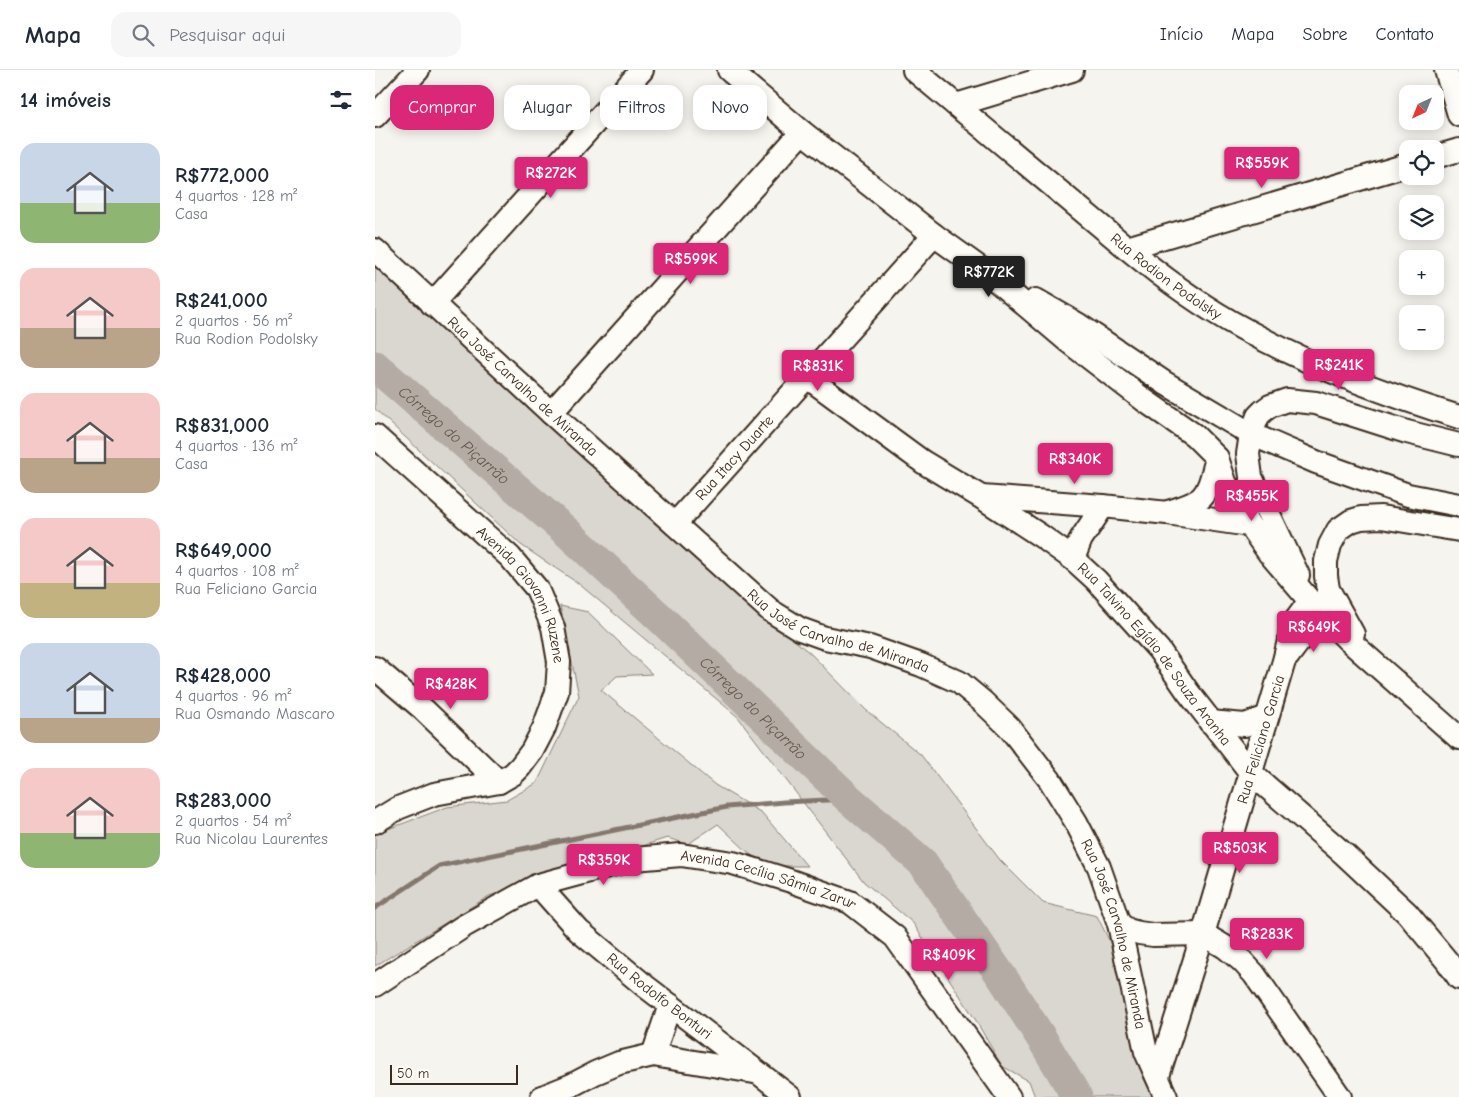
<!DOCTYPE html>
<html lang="pt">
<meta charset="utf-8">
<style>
:root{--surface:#fff;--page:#f6f6f7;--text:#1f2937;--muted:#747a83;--line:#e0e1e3;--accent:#db2777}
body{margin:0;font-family:"Comic Neue",sans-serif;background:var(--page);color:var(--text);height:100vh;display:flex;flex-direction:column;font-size:19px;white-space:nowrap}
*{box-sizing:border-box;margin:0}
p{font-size:16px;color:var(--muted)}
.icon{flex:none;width:28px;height:28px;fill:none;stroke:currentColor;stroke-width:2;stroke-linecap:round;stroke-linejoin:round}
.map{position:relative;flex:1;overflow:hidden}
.drawer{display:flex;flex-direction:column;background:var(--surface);width:375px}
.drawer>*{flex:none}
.banner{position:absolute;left:15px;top:15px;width:475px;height:45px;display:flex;gap:10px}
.needle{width:32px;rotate:223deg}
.controls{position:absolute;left:1024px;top:15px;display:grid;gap:10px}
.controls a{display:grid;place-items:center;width:45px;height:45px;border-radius:10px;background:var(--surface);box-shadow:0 2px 12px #0003;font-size:25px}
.scale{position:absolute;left:15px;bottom:12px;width:128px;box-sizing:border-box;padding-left:5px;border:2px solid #3b2a1e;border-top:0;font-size:14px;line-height:18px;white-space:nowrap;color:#3b2a1e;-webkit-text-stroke:4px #fdfcf7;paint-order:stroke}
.price{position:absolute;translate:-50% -42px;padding:0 11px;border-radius:5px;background:var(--accent);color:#fff;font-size:16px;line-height:32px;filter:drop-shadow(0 1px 2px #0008)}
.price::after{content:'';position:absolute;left:50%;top:30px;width:15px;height:11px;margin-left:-8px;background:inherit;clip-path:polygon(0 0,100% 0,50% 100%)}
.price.selected{background:#222;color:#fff}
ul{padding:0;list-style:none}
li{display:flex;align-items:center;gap:15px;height:125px;padding:0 20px}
li span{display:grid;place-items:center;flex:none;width:140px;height:100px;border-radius:15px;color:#555}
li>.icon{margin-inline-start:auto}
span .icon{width:60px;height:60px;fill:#fffc;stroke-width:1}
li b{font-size:21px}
h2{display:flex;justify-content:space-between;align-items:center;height:60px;padding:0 20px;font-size:21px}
.chip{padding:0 18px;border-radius:15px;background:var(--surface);box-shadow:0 2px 12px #0003;font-size:18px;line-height:45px}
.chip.selected{background:var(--accent);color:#fff}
header{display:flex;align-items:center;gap:30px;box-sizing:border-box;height:70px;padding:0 25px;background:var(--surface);border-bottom:1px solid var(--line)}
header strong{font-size:24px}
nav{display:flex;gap:28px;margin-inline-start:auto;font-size:18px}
.search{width:350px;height:45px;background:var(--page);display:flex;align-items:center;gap:12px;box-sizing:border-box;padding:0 18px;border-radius:15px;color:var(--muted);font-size:19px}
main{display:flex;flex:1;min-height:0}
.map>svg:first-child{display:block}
.green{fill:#dad6d0;stroke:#8a8077}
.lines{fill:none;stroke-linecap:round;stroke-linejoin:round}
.stream{stroke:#84786e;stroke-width:5}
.river{stroke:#b4aca4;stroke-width:31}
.minor-casing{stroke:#3b2a1e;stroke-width:26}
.minor{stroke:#fdfcf7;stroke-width:22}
.labels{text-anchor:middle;stroke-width:4;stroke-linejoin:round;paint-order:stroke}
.street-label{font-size:15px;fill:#3b2a1e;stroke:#fdfcf7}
.water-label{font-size:16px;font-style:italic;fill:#65584d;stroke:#fdfcf7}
</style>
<header>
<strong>Mapa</strong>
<div class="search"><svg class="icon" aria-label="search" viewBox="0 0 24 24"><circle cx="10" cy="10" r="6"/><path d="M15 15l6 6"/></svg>Pesquisar aqui</div>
<nav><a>Início</a><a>Mapa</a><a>Sobre</a><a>Contato</a></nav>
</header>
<main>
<section class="drawer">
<h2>14 imóveis<svg class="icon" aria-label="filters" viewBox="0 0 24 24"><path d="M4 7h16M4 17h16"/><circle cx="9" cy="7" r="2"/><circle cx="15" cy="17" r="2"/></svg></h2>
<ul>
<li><span style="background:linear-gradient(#c9d6e8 60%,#8fb573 0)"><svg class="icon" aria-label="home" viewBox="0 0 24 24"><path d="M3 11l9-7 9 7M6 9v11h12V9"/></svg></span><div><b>R$772,000</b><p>4 quartos · 128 m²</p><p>Casa</p></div></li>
<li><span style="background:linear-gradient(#f6c9c9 60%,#b9a48a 0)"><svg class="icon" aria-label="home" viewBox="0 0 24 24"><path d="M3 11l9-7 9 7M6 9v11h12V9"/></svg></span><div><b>R$241,000</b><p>2 quartos · 56 m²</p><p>Rua Rodion Podolsky</p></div></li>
<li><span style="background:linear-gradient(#f6c9c9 65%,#b9a48a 0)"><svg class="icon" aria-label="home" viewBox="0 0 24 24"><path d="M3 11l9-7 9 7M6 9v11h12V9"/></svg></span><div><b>R$831,000</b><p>4 quartos · 136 m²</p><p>Casa</p></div></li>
<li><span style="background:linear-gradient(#f6c9c9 65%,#c2b280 0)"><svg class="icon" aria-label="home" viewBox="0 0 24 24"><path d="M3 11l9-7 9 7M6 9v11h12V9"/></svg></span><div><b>R$649,000</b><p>4 quartos · 108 m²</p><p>Rua Feliciano Garcia</p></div></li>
<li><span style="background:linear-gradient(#c9d6e8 75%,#b9a48a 0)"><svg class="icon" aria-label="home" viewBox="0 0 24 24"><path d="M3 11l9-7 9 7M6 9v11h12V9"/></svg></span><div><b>R$428,000</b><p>4 quartos · 96 m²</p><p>Rua Osmando Mascaro</p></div></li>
<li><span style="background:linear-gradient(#f6c9c9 65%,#8fb573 0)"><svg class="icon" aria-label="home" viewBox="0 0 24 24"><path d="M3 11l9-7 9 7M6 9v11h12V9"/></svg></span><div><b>R$283,000</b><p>2 quartos · 54 m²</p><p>Rua Nicolau Laurentes</p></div></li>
</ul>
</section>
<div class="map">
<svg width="1084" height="1027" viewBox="0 0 1084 1027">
<rect width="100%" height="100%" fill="#f5f4ee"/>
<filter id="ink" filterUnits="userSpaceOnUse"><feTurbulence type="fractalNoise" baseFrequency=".02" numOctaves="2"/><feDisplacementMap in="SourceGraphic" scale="10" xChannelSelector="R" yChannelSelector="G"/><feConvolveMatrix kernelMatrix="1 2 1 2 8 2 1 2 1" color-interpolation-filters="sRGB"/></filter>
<g filter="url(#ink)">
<path class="green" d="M0,197L276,450L319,488L436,584L491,640L546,685L625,790L668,833L722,846L737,876L768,1007L778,1027H660L654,1011L627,996L600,949L538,853L489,812L363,647L204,514L146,475L0,339Z
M185,536L213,542L277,604L242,606L226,620L340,715L387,743L432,796H403L376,785L343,754L313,774L292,768L114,826L0,896V764L72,737L132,730L162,713L204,626Z"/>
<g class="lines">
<path class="stream" d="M0,838L64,796L352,737L409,732L474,729"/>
<path class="river" id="s1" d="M0,296L193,463L284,547L474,729L548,793L629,910L667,969L702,1027"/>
<defs>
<g id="minor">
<path d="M354,0L427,62L559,165L616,206L694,272L769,330L819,365L842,388L850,412L874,455L894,483L935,531L972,569L1084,668"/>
<path id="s2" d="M539,0L752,178C788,208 826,236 867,258C935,296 1010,324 1084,347"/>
<path d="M1071,0L1084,45"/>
<path d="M581,35L697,0"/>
<path d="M0,46L43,0"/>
<path d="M1060,87L1084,80"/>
<path d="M752,178L1032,95"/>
<path id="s3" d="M0,180L176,343L396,541L425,559L450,568L495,577L546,595L584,612L608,632L634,657L675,710L701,752L724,797L744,854L771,982L791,1027"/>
<path d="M661,230L704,255L790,313L876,364L941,392L1033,425L1084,435"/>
<path d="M57,234L267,0"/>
<path id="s4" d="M432,307L548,392L606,427L666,466L698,489L721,510L784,580L813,622L876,703L969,784L1032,843L1072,891L1084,908"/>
<path d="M176,343L427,62"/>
<path id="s5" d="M0,366L135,487L162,519L178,557L184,592L182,622L169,658L157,681L145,697L138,704L124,712L59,724L23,738L0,752"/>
<path d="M607,427L728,436L792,443L874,455"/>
<path d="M793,442C833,430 831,428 842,388"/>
<path id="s6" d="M300,454L559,165"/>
<path d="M698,489L706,469L728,436"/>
<path d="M923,505L876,407L873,384L876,364L883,346L888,341L895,336L912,330L941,333L1032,362L1084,375"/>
<path d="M978,564L953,519L951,506V491L955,475L963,460L976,451L986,448L1006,447L1084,460"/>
<path d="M913,586C929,565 930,560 957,555"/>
<path d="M0,598L48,639L124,712"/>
<path d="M835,652L870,655L892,647"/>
<path id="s7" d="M163,815L204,861L270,916L415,1027"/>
<path d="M744,854L753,860L764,863L778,865L828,864L850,877L867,891L879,904L965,1027"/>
<path id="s8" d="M0,915L89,856L163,815L259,789L306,785L358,793L413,810L475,832L520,867L634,1027"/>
<path d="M278,985L295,935"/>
<path id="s9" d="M783,1006L828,864L909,591L918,554L935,531"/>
<path d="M167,1027L197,1015L220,1003L244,993L278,985L379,1002"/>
</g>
</defs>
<use href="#minor" class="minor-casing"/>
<use href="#minor" class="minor"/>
</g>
</g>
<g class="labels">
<g class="street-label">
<text dy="5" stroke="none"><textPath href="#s2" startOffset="326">Rua Rodion Podolsky</textPath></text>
<text dy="5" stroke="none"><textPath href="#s3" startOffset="201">Rua José Carvalho de Miranda</textPath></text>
<text dy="5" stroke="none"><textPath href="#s6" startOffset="89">Rua Itacy Duarte</textPath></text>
<text dy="5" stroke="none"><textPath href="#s5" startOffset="220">Avenida Giovanni Ruzene</textPath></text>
<text dy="5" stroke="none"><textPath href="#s3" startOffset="606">Rua José Carvalho de Miranda</textPath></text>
<text dy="5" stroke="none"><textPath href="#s4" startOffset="448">Rua Talvino Egídio de Souza Aranha</textPath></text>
<text dy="5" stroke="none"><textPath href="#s9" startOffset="352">Rua Feliciano Garcia</textPath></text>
<text dy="5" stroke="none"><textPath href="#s8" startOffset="429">Avenida Cecília Sâmia Zarur</textPath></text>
<text dy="5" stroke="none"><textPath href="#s3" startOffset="1041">Rua José Carvalho de Miranda</textPath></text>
<text dy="5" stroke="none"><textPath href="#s7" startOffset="165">Rua Rodolfo Bonturi</textPath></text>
</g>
<g class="water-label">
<text dy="6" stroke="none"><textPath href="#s1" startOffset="105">Córrego do Piçarrão</textPath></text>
<text dy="6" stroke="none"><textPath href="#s1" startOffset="510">Córrego do Piçarrão</textPath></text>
</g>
</g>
</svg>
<div class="controls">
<a><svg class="needle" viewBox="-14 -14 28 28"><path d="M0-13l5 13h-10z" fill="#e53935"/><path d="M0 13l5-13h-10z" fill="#747a83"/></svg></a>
<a><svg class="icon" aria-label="locate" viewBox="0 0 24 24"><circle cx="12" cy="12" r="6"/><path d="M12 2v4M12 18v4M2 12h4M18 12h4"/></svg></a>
<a><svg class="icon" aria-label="layers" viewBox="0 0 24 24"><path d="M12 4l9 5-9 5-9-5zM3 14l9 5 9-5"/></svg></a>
<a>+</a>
<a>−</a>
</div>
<div class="scale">50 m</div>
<b class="price" style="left:887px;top:119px">R$559K</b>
<b class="price" style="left:176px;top:129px">R$272K</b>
<b class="price" style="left:316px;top:215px">R$599K</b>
<b class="price selected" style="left:614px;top:228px">R$772K</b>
<b class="price" style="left:964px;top:321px">R$241K</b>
<b class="price" style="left:443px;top:322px">R$831K</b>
<b class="price" style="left:700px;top:415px">R$340K</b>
<b class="price" style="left:877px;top:452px">R$455K</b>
<b class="price" style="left:939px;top:583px">R$649K</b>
<b class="price" style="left:76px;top:640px">R$428K</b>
<b class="price" style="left:865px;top:804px">R$503K</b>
<b class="price" style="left:229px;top:816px">R$359K</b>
<b class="price" style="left:892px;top:890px">R$283K</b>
<b class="price" style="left:574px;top:911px">R$409K</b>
<div class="banner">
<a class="chip selected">Comprar</a>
<a class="chip">Alugar</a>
<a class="chip">Filtros</a>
<a class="chip">Novo</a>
</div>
</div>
</main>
